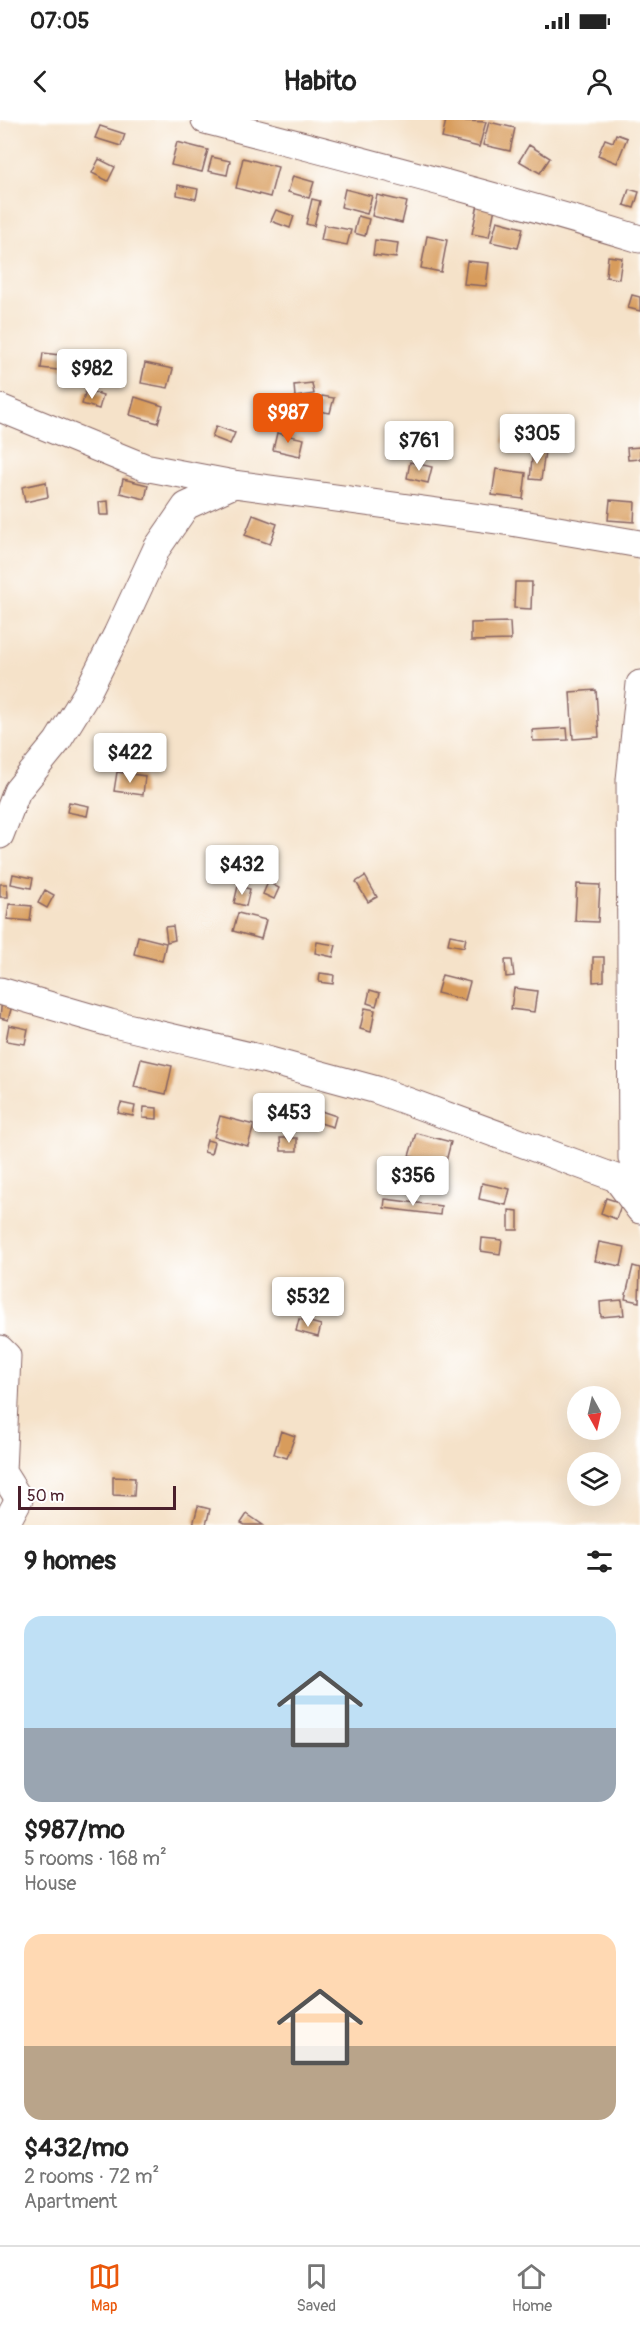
<!DOCTYPE html>
<meta charset="utf-8">
<style>
:root{--surface:#fff;--page:#f6f6f6;--text:#222;--muted:#767676;--line:#e0e0e0;--accent:#ea580c}
body{margin:0;font-family:Pangolin,sans-serif;background:var(--page);color:var(--text);height:100vh;display:flex;flex-direction:column;font-size:22px;white-space:nowrap}
*{box-sizing:border-box;margin:0}
p{font-size:20px;color:var(--muted)}
.icon{flex:none;width:33px;height:33px;fill:none;stroke:currentColor;stroke-width:2;stroke-linecap:round;stroke-linejoin:round}
.map{position:relative;height:1405px;overflow:hidden}
.sheet{display:flex;flex-direction:column;background:var(--surface);flex:1}
.sheet>*{flex:none}
.needle{width:39px;rotate:172deg}
.fabs{position:absolute;left:567px;top:1266px;display:grid;gap:12px}
.fabs a{display:grid;place-items:center;width:54px;height:54px;border-radius:50%;background:var(--surface);box-shadow:0 6px 24px #0002;font-size:30px}
.scale{position:absolute;left:18px;bottom:15px;width:158px;box-sizing:border-box;padding-left:6px;border:3px solid #4a1f2b;border-top:0;font-size:16px;line-height:21px;white-space:nowrap;color:#4a1f2b;-webkit-text-stroke:4px #fff;paint-order:stroke}
.price{position:absolute;translate:-50% -51px;padding:0 14px;border-radius:6px;background:#fff;color:#222;font-size:20px;line-height:39px;filter:drop-shadow(0 2px 3px #0008)}
.price::after{content:'';position:absolute;left:50%;top:36px;width:18px;height:14px;margin-left:-9px;background:inherit;clip-path:polygon(0 0,100% 0,50% 100%)}
.price.current{background:var(--accent);color:#fff}
ul{padding:0;list-style:none}
li{display:grid;align-content:center;gap:12px;height:318px;padding:0 24px}
li span{display:grid;place-items:center;height:186px;border-radius:18px;color:#555}
li>.icon{margin-inline-start:auto}
span .icon{width:108px;height:108px;fill:#fffc;stroke-width:1}
li b{font-size:26px}
h2{display:flex;justify-content:space-between;align-items:center;height:72px;padding:0 24px;font-size:26px}
.status{display:flex;justify-content:space-between;align-items:center;height:42px;padding:0 30px;background:var(--surface);direction:ltr}
.status svg{height:16px;fill:currentColor}
header{display:flex;justify-content:space-between;align-items:center;height:78px;padding:0 24px;background:var(--surface);font-size:27px;font-weight:700}
.dock{display:flex;justify-content:space-around;align-items:center;height:84px;border-top:2px solid var(--line);background:var(--surface);font-size:16px;color:var(--muted)}
.dock a{display:grid;justify-items:center;gap:3px}
.dock .current{color:var(--accent)}
.map>svg:first-child{display:block}
.building{fill:#d89c5c}
.lines{fill:none;stroke-linecap:round;stroke-linejoin:round}
.minor-casing{stroke:#866362;stroke-width:29}
.minor{stroke:#fff;stroke-width:27}
</style>
<div class="status"><b>07:05</b><svg viewBox="0 0 49 12"><path d="M0 12V9h3v3zM5 12V6h3v6zM10 12V3h3v9zM15 12V0h3v12zM26 1h20v11H26zM47 4h2v5h-2z"/></svg></div>
<header><svg class="icon" aria-label="back" viewBox="0 0 24 24"><path d="M15 5l-7 7 7 7"/></svg>Habito<svg class="icon" aria-label="person" viewBox="0 0 24 24"><circle cx="12" cy="8" r="4"/><path d="M4 21q1-7 8-7t8 7"/></svg></header>
<div class="map">
<svg width="640" height="1405" viewBox="0 0 640 1405">
<rect width="100%" height="100%" fill="#fff"/>
<filter id="ink" filterUnits="userSpaceOnUse"><feTurbulence type="fractalNoise" baseFrequency=".0167" numOctaves="2"/><feDisplacementMap in="SourceGraphic" scale="12" xChannelSelector="R" yChannelSelector="G"/><feConvolveMatrix kernelMatrix="1 2 1 2 8 2 1 2 1" color-interpolation-filters="sRGB"/></filter>
<filter id="wash" filterUnits="userSpaceOnUse"><feTurbulence type="fractalNoise" baseFrequency=".008" numOctaves="4" result="noise"/><feDisplacementMap in="SourceGraphic" scale="24" xChannelSelector="R" yChannelSelector="G"/><feGaussianBlur stdDeviation="1.35" result="paint"/><feColorMatrix in="noise" values="0 0 0 0 0 0 0 0 0 0 0 0 0 0 0 0 0 1.4 0 .05"/><feComposite in="paint" operator="in"/></filter>
<g filter="url(#wash)">
<rect width="100%" height="100%" fill="#f5e2c9"/>
<g id="blocks">
<path class="building" d="M446,0L486,2L479,27L442,18Z
M489,2L515,8L510,31L483,25Z
M100,6L125,14L121,26L95,18Z
M616,14L627,18L617,43L598,35L605,19L613,22Z
M177,22L208,30L202,52L171,45Z
M529,25L550,38L540,53L519,41Z
M212,37L230,41L227,55L208,51Z
M243,38L278,47L270,77L236,68Z
M99,39L115,47L108,61L92,53Z
M293,56L314,62L309,78L288,72Z
M178,65L198,69L196,79L177,75Z
M345,69L372,76L367,94L341,87Z
M629,69L639,72L634,88L624,85Z
M377,75L407,82L402,103L372,96Z
M312,79L320,81L314,106L306,104Z
M478,84L495,88L489,117L472,114Z
M276,90L294,96L290,108L271,101Z
M358,96L369,99L365,116L354,113Z
M497,101L523,108L518,128L491,122Z
M324,105L351,110L347,125L321,120Z
M427,116L447,120L441,152L421,148Z
M375,120L398,123L396,138L373,135Z
M608,136L622,138L619,159L606,157Z
M467,141L489,143L486,166L464,164Z
M632,175L640,177V191L628,188Z
M43,233L68,236L66,251L41,248Z
M145,243L173,249L168,268L141,263Z
M312,263L314,274L295,277L294,265Z
M86,270L103,275L99,289L82,284Z
M322,276L334,278L330,293L318,291Z
M135,277L163,286L158,303L130,295Z
M216,306L235,313L230,324L212,317Z
M420,308L440,313L436,327L416,322Z
M506,310L535,320L531,332L502,322Z
M277,313L304,319L300,336L273,330Z
M640,327V339L628,340L627,328Z
M533,329L545,331L541,360L530,359Z
M410,342L432,347L428,363L407,358Z
M496,349L526,353L523,379L492,375Z
M123,359L148,365L145,379L120,373Z
M46,362L48,377L25,382L22,367Z
M610,380L635,382L634,402L608,400Z
M108,381L109,395H100L99,382Z
M253,395L277,404L270,424L245,415Z
M515,462H532L531,489L514,488Z
M510,502L511,520L471,521V503Z
M596,570L599,617L573,619L570,572Z
M567,608L568,620L533,621L532,610Z
M117,652L145,656L143,675L114,671Z
M69,682L89,686L87,696L67,692Z
M13,754L33,758L31,768L11,764Z
M365,756L377,777L368,782L356,762Z
M268,762L279,768L274,779L263,774Z
M0,764H7L8,777H0Z
M577,764L600,765L598,802L575,801Z
M238,766L250,769L246,786L234,783Z
M45,770L54,775L47,788L38,783Z
M9,784L32,786L30,801L7,799Z
M238,793L266,800L261,819L233,811Z
M173,806L175,820L167,822L165,807Z
M450,815L466,818L464,827L448,824Z
M138,816L166,823L162,841L134,834Z
M317,822L336,825L333,837L315,833Z
M593,837H604V861L593,862Z
M505,840H512L514,856L506,857Z
M320,853L334,855L333,864L319,862Z
M442,855L470,862L465,880L437,873Z
M514,868L537,871L534,892L511,889Z
M370,870L380,873L376,886L367,883Z
M2,879L13,882L8,900L0,898Z
M365,888L375,890L371,912L360,909Z
M9,905L28,909L25,924L6,921Z
M141,939L172,946L166,974L134,967Z
M287,981L296,982L294,996L285,995Z
M121,983L135,986L133,996L118,993Z
M144,987L157,988V999L143,998Z
M321,991L336,996L333,1007L317,1002Z
M220,996L254,1005L248,1026L214,1017Z
M416,1013L451,1022L445,1045L409,1036Z
M280,1018H297V1031H281Z
M207,1020L214,1022L211,1034L204,1032Z
M406,1050L429,1057L424,1071L402,1064Z
M482,1063L510,1069L506,1085L479,1079Z
M606,1078L622,1083L616,1099L601,1093Z
M385,1079L441,1086L440,1095L384,1088Z
M509,1090L518,1091V1110H509Z
M482,1118L502,1120L500,1134L481,1131Z
M599,1122L625,1127L621,1146L595,1141Z
M633,1146L640,1148L639,1182L625,1179Z
M622,1180L624,1195L601,1197L600,1182Z
M299,1199L321,1205L318,1217L296,1211Z
M281,1311L295,1316L287,1338L274,1334Z
M113,1357L135,1358L134,1376L113,1375Z
M198,1386L210,1389L206,1405H193Z
M247,1394L263,1405H245L241,1403Z"/>
</g>
</g>
<g filter="url(#ink)">
<use href="#blocks" fill-opacity="0" stroke="#866362" stroke-width="1.5"/>
<g class="lines">
<defs>
<path id="minor" d="M205,0C350,38 496,75 640,119
M0,288L144,347L234,364L511,402L640,424
M640,564L630,660L632,1038L640,1064
M0,715L17,671L57,622L86,575L117,514L157,428L186,386L234,364
M0,871L110,903L263,939L377,970L616,1058L640,1090
M0,1229L7,1236L2,1352L19,1379L5,1405"/>
</defs>
<use href="#minor" class="minor-casing"/>
<use href="#minor" class="minor"/>
</g>
</g>
</svg>
<div class="fabs">
<a><svg class="needle" viewBox="-14 -14 28 28"><path d="M0-13l5 13h-10z" fill="#e53935"/><path d="M0 13l5-13h-10z" fill="#767676"/></svg></a>
<a><svg class="icon" aria-label="layers" viewBox="0 0 24 24"><path d="M12 4l9 5-9 5-9-5zM3 14l9 5 9-5"/></svg></a>
</div>
<div class="scale">50 m</div>
<b class="price" style="left:92px;top:280px">$982</b>
<b class="price current" style="left:288px;top:324px">$987</b>
<b class="price" style="left:537px;top:345px">$305</b>
<b class="price" style="left:419px;top:352px">$761</b>
<b class="price" style="left:130px;top:664px">$422</b>
<b class="price" style="left:242px;top:776px">$432</b>
<b class="price" style="left:289px;top:1024px">$453</b>
<b class="price" style="left:413px;top:1087px">$356</b>
<b class="price" style="left:308px;top:1208px">$532</b>
</div>
<section class="sheet">
<h2>9 homes<svg class="icon" aria-label="filters" viewBox="0 0 24 24"><path d="M4 7h16M4 17h16"/><circle cx="9" cy="7" r="2"/><circle cx="15" cy="17" r="2"/></svg></h2>
<ul>
<li><span style="background:linear-gradient(#bfe0f5 60%,#9aa5b1 0)"><svg class="icon" aria-label="home" viewBox="0 0 24 24"><path d="M3 11l9-7 9 7M6 9v11h12V9"/></svg></span><div><b>$987/mo</b><p>5 rooms · 168 m²</p><p>House</p></div></li>
<li><span style="background:linear-gradient(#ffd9b3 60%,#b9a48a 0)"><svg class="icon" aria-label="home" viewBox="0 0 24 24"><path d="M3 11l9-7 9 7M6 9v11h12V9"/></svg></span><div><b>$432/mo</b><p>2 rooms · 72 m²</p><p>Apartment</p></div></li>
</ul>
</section>
<nav class="dock">
<a class="current"><svg class="icon" aria-label="map" viewBox="0 0 24 24"><path d="M3 6l6-2 6 2 6-2v14l-6 2-6-2-6 2zM9 4v14M15 6v14"/></svg>Map</a>
<a><svg class="icon" aria-label="saved" viewBox="0 0 24 24"><path d="M7 4h10v16l-5-4-5 4z"/></svg>Saved</a>
<a><svg class="icon" aria-label="home" viewBox="0 0 24 24"><path d="M3 11l9-7 9 7M6 9v11h12V9"/></svg>Home</a>
</nav>
